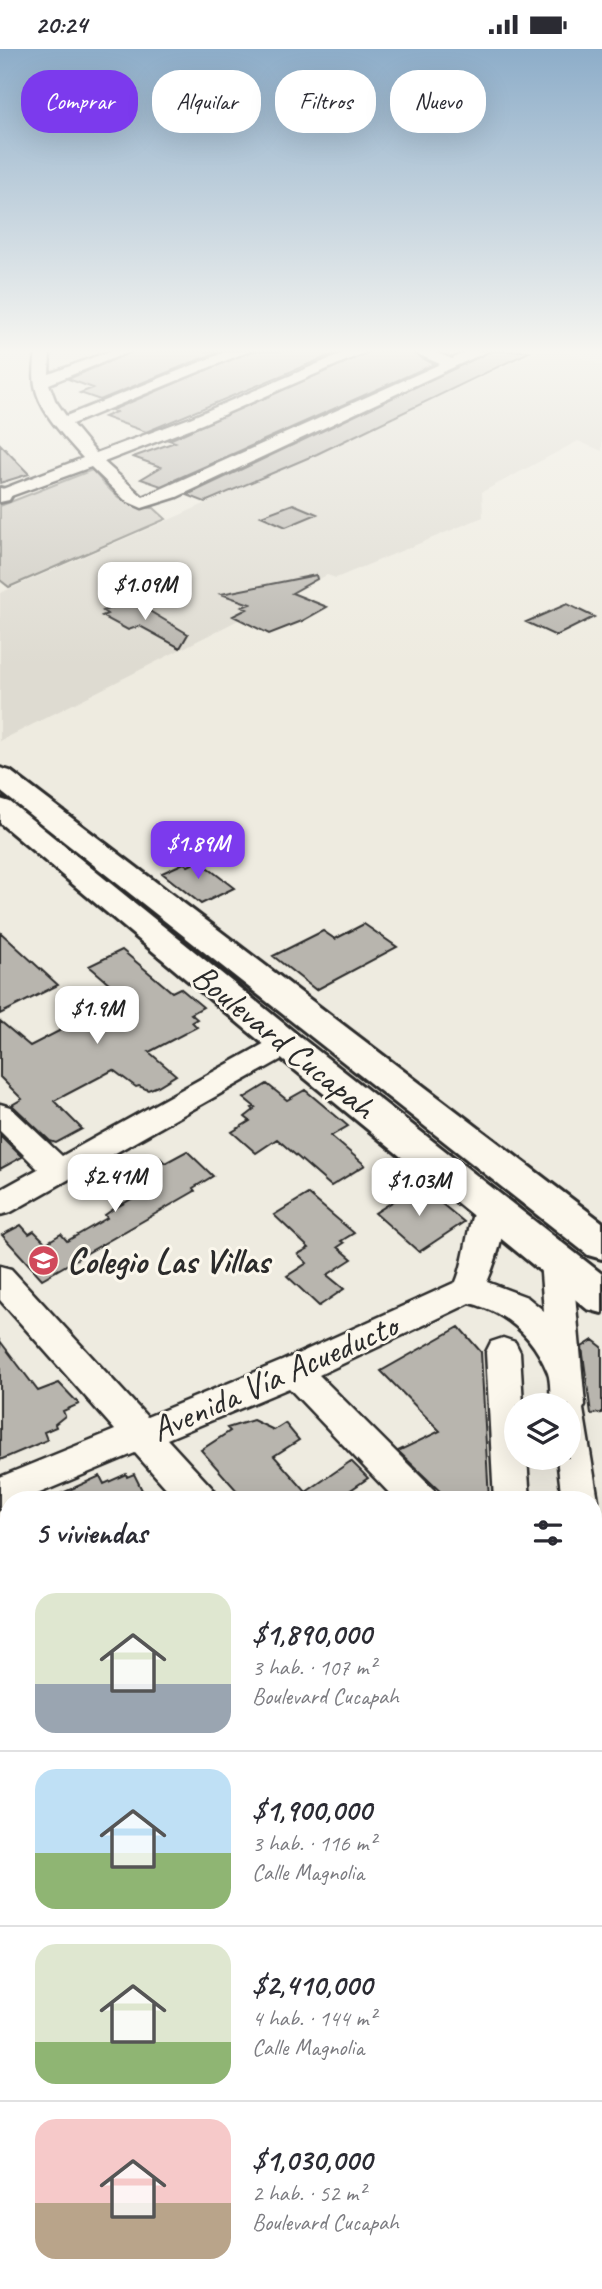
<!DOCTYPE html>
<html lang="es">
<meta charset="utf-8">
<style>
:root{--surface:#fff;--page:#f2f2f3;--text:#2b2b33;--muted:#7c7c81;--line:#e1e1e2;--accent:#7c3aed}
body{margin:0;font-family:Caveat,sans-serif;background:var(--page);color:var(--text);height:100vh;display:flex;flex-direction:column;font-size:26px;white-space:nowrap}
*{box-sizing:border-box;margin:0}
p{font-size:23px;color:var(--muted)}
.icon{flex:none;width:38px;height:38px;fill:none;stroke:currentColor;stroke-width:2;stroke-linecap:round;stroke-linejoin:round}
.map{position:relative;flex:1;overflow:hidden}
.side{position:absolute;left:0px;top:1442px;width:602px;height:798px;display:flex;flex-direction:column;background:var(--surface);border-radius:28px 28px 0 0;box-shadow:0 7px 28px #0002}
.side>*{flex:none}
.guide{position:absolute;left:21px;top:21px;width:560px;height:63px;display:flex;gap:14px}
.fabs{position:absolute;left:504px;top:1344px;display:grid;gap:14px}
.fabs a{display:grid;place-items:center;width:77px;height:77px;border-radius:50%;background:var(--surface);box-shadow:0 7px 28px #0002;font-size:35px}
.price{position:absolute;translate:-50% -60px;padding:0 16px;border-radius:14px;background:#fff;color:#222;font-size:23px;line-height:46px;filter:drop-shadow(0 2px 4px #0008)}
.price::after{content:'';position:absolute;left:50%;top:42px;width:21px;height:16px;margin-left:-10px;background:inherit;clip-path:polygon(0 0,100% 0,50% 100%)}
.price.selected{background:var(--accent);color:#fff}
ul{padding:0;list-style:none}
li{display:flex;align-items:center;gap:21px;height:175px;padding:0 35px}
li+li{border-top:2px solid var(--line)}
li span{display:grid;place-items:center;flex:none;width:196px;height:140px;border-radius:21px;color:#555}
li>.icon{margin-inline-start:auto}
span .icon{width:84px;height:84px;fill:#fffc;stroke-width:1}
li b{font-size:30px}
h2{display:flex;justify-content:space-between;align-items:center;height:84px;padding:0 35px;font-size:30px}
.tag{padding:0 24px;border-radius:28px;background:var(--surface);box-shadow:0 7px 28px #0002;font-size:24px;line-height:63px}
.tag.selected{background:var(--accent);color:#fff}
.status{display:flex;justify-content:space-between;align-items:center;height:49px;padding:0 35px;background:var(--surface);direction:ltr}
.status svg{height:19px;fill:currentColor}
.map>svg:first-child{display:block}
.built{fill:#dedbd1}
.green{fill:#cecbc2;stroke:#7c7b76;stroke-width:2}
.building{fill:#b8b5ae;stroke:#2b2b2b;stroke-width:2}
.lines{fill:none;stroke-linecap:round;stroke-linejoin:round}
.minor-casing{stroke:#2b2b2b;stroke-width:5}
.major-casing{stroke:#2b2b2b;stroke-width:6}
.minor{fill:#fbf7ec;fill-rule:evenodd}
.major{fill:#fbf7ec;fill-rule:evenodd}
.labels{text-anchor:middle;stroke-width:6;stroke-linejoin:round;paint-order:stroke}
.street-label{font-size:35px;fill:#2b2b2b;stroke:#fbf7ec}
.poi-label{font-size:35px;font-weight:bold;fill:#2b2b2b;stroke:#fbf7ec;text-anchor:start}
</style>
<div class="status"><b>20:24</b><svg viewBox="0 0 49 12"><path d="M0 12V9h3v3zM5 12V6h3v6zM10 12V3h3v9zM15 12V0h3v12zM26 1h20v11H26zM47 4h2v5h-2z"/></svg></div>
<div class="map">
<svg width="602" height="2240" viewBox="0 0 602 2240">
<rect width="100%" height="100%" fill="#eeebe0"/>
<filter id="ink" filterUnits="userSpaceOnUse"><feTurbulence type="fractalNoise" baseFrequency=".0143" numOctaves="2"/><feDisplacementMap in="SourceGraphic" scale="14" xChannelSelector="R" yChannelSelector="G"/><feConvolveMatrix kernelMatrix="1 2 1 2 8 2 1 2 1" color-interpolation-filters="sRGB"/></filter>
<g filter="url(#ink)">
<path class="built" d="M538,302H563L602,316V402L578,392L482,443L483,468L336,529L327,526L0,692V544L180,466Z"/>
<path class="green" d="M92,421C110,442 124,460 154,459L166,470L9,538L0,531V457Z"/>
<path class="building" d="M133,302H220L100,351L80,344L93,339L68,330Z
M251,302H340L146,383L104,368L116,363L112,361Z
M370,302H409L434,315L161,437L141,430L161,418L133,408L175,393L169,391Z
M491,302H531L317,405L205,453L187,446Z
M0,395L29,425L0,434Z
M293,455L317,465L286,478L261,467Z
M316,526L317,530L292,544L327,558L302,572L269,585L233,567L247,560L242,558L250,555L221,545Z
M131,551L188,585L180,599L140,577L128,581L102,567L107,565L103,562Z
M567,555L594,568L556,587L526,573Z
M199,812L234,839L201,855L162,824L184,814L188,817Z
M364,875L397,898L316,941L273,907L323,882L335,890Z
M0,883L58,936L0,965Z
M122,901L172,943L180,939L203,958L191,965L197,970L192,973L197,978L149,1003L176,1026L158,1037L148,1041L139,1037L136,1038L113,1021L54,1052L82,1080L56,1094L50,1092L12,1056L22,1050L0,1028V972L30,997L125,948L89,917Z
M267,1035L287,1051L305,1041L348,1077L331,1087L365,1116L331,1137L277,1090L256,1104L232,1083L250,1072L245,1068L254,1061L252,1059L255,1058L244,1049Z
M0,1086L22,1108L0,1120Z
M187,1102L213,1127L193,1139L195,1142L42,1230L2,1186L21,1176L29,1185L34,1182L46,1194L61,1185L67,1192L107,1169L105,1166L112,1161L140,1145L124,1129L144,1117L148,1111L158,1107L165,1114Z
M419,1136L464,1173L419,1203L375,1164Z
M308,1145L354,1184L341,1192L344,1194L338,1198L352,1210L327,1226L344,1240L319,1257L287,1227L307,1214L298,1205L309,1199L274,1166Z
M459,1278L481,1303L489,1451H449L398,1402L440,1382L381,1322Z
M593,1291L602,1298V1364L591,1365L582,1298Z
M0,1292L38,1342L59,1334L79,1355L63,1362L65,1367L55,1375L56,1378L44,1383L47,1391L0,1411Z
M253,1371L274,1381L285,1374L299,1391L274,1407L306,1443L351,1412L368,1429L336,1451H245L201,1401L230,1382L227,1379Z
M126,1425L127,1428L134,1425L147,1451H47L100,1427L104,1435Z"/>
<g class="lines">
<defs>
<path id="minor" d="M36,302H50L49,325L110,302H131L49,335L55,351L66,367L228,302H249L72,375L96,404L190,369L348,302H368L202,375L104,413L143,448L440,315L411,302H432L452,310L468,302H488L177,448L142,459L126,452L91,418L0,451V441L83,409C66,389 39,363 35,336C33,325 35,313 36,302Z
M286,986L296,988L300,995L296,1002L11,1163L0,1166V1141L38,1120L0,1082V1055L10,1058L62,1107L276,988Z
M490,1148L501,1151C511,1169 495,1215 487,1233L527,1248L544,1262L540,1212L545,1203L556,1200L567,1203L572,1212L585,1356L583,1360L598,1451L593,1461V1451H562L557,1409H569V1356H551C550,1346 551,1333 548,1324C533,1287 508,1264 470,1254L319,1326L433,1440L438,1451H396L289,1339L167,1390L213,1440L218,1451H177L135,1404L23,1451H9V1457L0,1460V1428L115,1381L0,1251V1217L11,1220L147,1368L282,1312L456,1233C467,1207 466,1175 479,1151Z
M503,1289L515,1293L520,1303L523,1356H516V1409H527L530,1451H494L486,1303L491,1293Z
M593,1541L602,1545V1647L593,1644Z
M9,1611V1650L0,1653V1615Z
M9,1825V1870L0,1874V1829Z
M593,1867L602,1871V1920L593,1917Z
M9,2106V2156L0,2160V2109Z
M593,2121L602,2125V2197L593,2193Z"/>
<path id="major" d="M0,439L9,441L12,446L9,451L0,453Z
M0,719L10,722L602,1173V1210L588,1206L0,742Z
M0,750L10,753L299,987L602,1225V1264L587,1260L273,1003L0,774Z
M602,1979V2055L593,2058V1982Z
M468,2231H534L530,2240H464Z"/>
</defs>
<use href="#minor" class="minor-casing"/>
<use href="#major" class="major-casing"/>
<use href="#minor" class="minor"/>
<use href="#major" class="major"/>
</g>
</g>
<linearGradient id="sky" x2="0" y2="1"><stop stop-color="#8dadc9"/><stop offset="0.49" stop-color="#f7f6f1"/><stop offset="1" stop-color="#f7f6f1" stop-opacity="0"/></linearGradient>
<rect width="602" height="616" fill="url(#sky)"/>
<defs>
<symbol id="school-disc" viewBox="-11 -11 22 22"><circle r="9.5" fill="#d1495b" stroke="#fbf7ec"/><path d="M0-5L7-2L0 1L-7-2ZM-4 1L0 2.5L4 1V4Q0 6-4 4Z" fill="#fff"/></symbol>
</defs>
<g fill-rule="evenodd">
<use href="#school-disc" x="26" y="1194" width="35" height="35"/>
</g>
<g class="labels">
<g class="street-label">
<text transform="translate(284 992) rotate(39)" y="12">Boulevard Cucapah</text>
<text transform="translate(274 1328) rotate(-24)" y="12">Avenida Vía Acueducto</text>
</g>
<g class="poi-label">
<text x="67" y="1224">Colegio Las Villas</text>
</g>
</g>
</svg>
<div class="fabs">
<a><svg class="icon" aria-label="layers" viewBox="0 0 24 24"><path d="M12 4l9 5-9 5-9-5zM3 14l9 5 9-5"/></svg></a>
</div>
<b class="price" style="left:145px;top:573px">$1.09M</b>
<b class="price selected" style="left:198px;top:832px">$1.89M</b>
<b class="price" style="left:97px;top:997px">$1.9M</b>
<b class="price" style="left:115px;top:1165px">$2.41M</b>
<b class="price" style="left:419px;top:1169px">$1.03M</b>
<div class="guide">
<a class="tag selected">Comprar</a>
<a class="tag">Alquilar</a>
<a class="tag">Filtros</a>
<a class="tag">Nuevo</a>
</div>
<section class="side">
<h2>5 viviendas<svg class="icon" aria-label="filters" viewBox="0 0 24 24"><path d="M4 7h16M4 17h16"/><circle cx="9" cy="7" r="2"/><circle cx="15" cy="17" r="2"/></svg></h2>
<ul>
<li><span style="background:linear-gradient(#dfe7d0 65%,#9aa5b1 0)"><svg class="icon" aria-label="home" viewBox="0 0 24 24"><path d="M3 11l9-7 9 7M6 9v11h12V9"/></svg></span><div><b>$1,890,000</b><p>3 hab. · 107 m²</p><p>Boulevard Cucapah</p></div></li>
<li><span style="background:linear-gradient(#bfe0f5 60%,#8fb573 0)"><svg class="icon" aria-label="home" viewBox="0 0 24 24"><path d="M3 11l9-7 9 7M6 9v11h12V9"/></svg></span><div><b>$1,900,000</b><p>3 hab. · 116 m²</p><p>Calle Magnolia</p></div></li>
<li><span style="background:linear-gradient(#dfe7d0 70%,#8fb573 0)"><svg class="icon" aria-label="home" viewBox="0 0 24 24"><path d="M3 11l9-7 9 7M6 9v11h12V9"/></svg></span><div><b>$2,410,000</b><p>4 hab. · 144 m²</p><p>Calle Magnolia</p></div></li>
<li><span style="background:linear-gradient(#f6c9c9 60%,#b9a48a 0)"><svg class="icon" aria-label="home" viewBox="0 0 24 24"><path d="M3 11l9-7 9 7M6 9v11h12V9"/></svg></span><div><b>$1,030,000</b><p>2 hab. · 52 m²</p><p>Boulevard Cucapah</p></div></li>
</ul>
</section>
</div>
